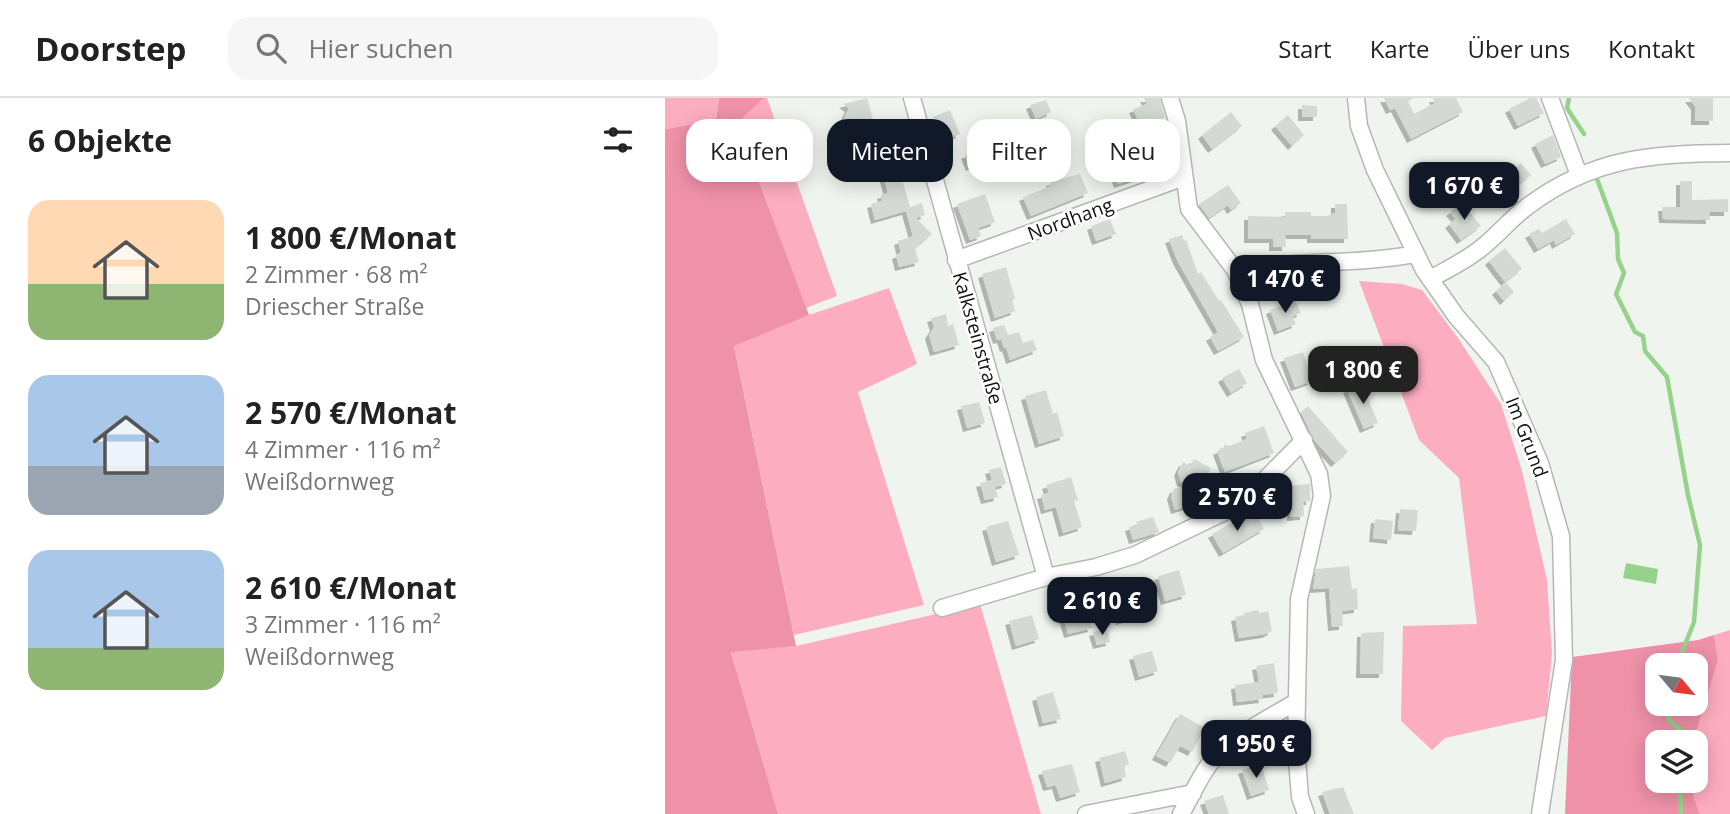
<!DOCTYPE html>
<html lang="de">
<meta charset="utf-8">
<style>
:root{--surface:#fff;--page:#f6f6f6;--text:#222;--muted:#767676;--line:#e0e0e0;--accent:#111827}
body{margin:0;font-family:"Open Sans",sans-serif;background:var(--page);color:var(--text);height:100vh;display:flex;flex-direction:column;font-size:26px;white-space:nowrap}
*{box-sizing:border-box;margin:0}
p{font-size:23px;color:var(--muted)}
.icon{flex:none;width:38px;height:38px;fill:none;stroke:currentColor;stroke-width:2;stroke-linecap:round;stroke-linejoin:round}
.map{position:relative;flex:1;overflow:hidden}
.panel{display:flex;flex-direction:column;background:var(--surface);width:665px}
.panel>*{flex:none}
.banner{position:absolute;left:21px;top:21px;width:665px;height:63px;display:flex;gap:14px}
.needle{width:46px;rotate:119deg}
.tools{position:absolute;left:980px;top:555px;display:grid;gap:14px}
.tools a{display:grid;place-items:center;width:63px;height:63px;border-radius:14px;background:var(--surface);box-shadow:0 4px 18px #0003;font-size:35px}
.price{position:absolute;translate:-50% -60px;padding:0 16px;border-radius:14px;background:var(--accent);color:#fff;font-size:23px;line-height:46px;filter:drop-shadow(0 2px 4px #0008)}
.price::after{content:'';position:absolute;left:50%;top:42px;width:21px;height:16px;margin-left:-10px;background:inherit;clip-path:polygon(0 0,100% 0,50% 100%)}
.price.selected{background:#222;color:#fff}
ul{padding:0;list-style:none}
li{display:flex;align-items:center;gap:21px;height:175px;padding:0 28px}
li span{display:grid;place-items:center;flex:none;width:196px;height:140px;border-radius:21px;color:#555}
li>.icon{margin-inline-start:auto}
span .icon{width:84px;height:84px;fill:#fffc;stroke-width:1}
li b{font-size:30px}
h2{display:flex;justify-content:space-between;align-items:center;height:84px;padding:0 28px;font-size:30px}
.pill{padding:0 24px;border-radius:21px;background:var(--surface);box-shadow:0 4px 18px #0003;font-size:24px;line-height:63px}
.pill.selected{background:var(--accent);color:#fff}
header{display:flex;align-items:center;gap:42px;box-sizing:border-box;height:98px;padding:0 35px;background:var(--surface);border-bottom:2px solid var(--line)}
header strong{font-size:33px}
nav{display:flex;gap:38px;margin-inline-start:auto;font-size:24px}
.search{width:490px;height:63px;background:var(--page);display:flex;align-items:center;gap:18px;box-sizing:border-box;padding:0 24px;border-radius:21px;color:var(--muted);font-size:26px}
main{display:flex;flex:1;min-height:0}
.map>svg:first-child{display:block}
.green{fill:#fdadc0}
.forest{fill:#ef91a9;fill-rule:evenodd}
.water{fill:#96d38a}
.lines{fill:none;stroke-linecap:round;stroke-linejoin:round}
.stream{stroke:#96d38a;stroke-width:4.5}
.building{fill:#d4dad3;filter:url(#shadow)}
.street-casing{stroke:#b3b9b2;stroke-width:19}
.street{stroke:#fff;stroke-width:16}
.labels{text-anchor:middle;stroke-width:5;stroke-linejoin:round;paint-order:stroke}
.street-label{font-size:19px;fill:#0f110f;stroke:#fff}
</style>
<header>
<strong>Doorstep</strong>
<div class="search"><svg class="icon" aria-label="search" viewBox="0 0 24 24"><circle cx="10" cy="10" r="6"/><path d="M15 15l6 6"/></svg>Hier suchen</div>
<nav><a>Start</a><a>Karte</a><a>Über uns</a><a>Kontakt</a></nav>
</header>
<main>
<section class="panel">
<h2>6 Objekte<svg class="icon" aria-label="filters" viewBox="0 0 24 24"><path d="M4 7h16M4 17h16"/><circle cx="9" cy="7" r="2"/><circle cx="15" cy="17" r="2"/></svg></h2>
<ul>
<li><span style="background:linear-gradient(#ffd9b3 60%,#8fb573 0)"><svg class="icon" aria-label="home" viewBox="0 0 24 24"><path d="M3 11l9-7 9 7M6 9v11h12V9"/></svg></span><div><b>1 800 €/Monat</b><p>2 Zimmer · 68 m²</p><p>Driescher Straße</p></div></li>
<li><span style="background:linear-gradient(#a9c7e8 65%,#9aa5b1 0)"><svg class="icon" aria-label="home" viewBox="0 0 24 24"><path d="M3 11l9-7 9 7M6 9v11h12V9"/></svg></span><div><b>2 570 €/Monat</b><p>4 Zimmer · 116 m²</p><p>Weißdornweg</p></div></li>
<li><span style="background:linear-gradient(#a9c7e8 70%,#8fb573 0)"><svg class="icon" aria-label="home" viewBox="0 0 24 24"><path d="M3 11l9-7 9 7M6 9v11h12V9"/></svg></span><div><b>2 610 €/Monat</b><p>3 Zimmer · 116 m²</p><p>Weißdornweg</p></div></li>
</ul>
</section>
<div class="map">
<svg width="1065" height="716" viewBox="0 0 1065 716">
<defs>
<filter id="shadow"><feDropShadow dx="-4" dy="4" stdDeviation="0" flood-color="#0004"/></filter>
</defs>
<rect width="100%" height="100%" fill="#eff5ee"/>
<path class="green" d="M0,0H54L51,22L0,31Z
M99,0H102L172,198L141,210L72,24Z
M694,183L737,186L757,192L793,240L836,306L857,373L882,482L887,555L881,618L780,640L767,652L736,623L738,528L812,526L794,380L754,342Z
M224,190L252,266L193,294L259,507L129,537L69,247L144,217Z
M315,506L376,716H113L66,553L131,548Z
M1065,532V716H1035L1028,698V683L1031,682V644H1028V641L1053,562L1049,537Z"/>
<path class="forest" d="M54,0H99L72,25L144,217L69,248L131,548L66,554L113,716H0V31L51,22Z
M1049,537L1053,562L1028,644H992V682L1028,683V698L1035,716H900L907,559L1033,542ZM992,567H1031V606H992Z"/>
<path class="water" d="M961,465L993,471L991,486L958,480Z"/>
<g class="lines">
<path class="stream" d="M904,0L902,10L919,36
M932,81L952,135L953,161L959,175L951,196L970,234L978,238L980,253L1002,279L1023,397L1035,447L1029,524L1012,567
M1008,606L1002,617L1007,625L1017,633L1016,644
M1015,682L1016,716"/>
</g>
<path class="building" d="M202,0L211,32L218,30L227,69L233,67L245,109L257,105L260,117L251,120L267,136L250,151L254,164L234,169L231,157L236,155L233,143L248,138L241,113L210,122L206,106L217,103L216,97L223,95L217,73L203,77L195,72L198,67L193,47L209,43L187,31L189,26L179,20L184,10L178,6Z
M479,0H495L500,20L477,31L468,11L482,6Z
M719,0H749L743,3L749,16L770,5L768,0H791L798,14L746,41L730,10L725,12Z
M865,0H871L879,15L853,28L844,11Z
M1024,0H1048V23H1030V8Z
M381,2L386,14L371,21L365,7Z
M637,7L652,8V19H637Z
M285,12L295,36L277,43L268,19Z
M566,14L577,28L547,51L537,37Z
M623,17L639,37L627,48L610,28Z
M888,37L896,59L880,66L870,46Z
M313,52L317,64L305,69L300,57Z
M473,60L478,78L453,86L447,69Z
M856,65L866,77L843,96L835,87L839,83L838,81Z
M415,76L423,95L366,118L358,99L386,88L385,84Z
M1015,83H1027V102L1063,101V114H1044L1045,122L998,121L997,109H1015Z
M563,87L576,105L566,112L563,107L544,120L534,106Z
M320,96L330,124L313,130L316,138L305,142L292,106Z
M797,105L816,128L796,142L784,126L791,121L785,114Z
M670,106H682L683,141H646V137H620L621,149H608V141H583V118L620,119V114H646V118H662L670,115Z
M445,121L451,136L431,143L426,128Z
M901,121L910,136L891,147L889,142L873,151L864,136L874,131L877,135Z
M517,137L519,143L521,142L533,176L536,174L554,203L556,202L579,239L553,253L545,239L553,234L512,162L504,141Z
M840,150L857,171L840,184L824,163Z
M341,169L350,201L347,202L350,213L330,220L317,176Z
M841,184L849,194L839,203L831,193Z
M630,202L636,215L628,218L631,226L613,233L605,212Z
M281,216L283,228L288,226L294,247L269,254L264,237L269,229L266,220Z
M339,227L343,237L354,234L358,245L368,242L372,252L345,262L341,249L339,250L336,241L332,242L328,230Z
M638,254L647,283L630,289L619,260Z
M574,271L582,285L566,295L557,280Z
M697,286L713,325L699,331L682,291Z
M381,292L388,316L392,314L399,338L374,346L360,298Z
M314,304L320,325L302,330L296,308Z
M643,308L683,354L670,365L649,342L636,314Z
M599,328L609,355L560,374L552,353L558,350L560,346L564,348L582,341L580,335Z
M529,361L546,370L533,394L516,384L513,374L518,364L525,368Z
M336,369L341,386L330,389L333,399L320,402L315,385L327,382L324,372Z
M406,379L413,402L409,403L417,429L398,435L391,409L380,412L376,397L384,395L381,387Z
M645,386V403L638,404L639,418L626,419L625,405L603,406L602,395L607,389Z
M518,389L523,408L510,412L506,398L509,391Z
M735,411L753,412L751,433L733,432Z
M581,417L583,422L592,418L599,431L558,455L547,436Z
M488,419L494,434L468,442L464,429L472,427L471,424Z
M710,421L728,423L726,442L708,440Z
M343,423L354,457L331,464L321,429Z
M684,468L687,491L692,490L693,511L677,513L678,528L667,529L664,490L648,491L651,471Z
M514,472L521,497L500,503L493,478Z
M468,485L474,518L455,523L447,491Z
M420,505L427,530L403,536L396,511Z
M593,512L594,515L603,513L607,533L601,536L574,540L570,519L579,517V515Z
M367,517L374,541L351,548L344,523Z
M442,531L445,544L432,547L428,534Z
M719,534L718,576H695L696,535Z
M487,553L493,573L474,579L468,558Z
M609,565L613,595L597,597L598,601L572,604L570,587L594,584L591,568Z
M388,594L396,621L378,625L371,599Z
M515,616L540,630L527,654L515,648L505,665L491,658Z
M460,653L464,666L459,668L461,679L440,685L434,660Z
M407,666L415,694L395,700L391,687L382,689L377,673Z
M596,666L604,692L586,698L577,672Z
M678,689L689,716H665L657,694Z
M558,697L564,716H544L539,703Z"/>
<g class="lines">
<defs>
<path id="street" d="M247,0L381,479
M505,0L512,23L524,111L570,172L585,206L599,262L654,376L657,398L634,501L631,649L635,699L641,716
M691,0L694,28L710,72L759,172L791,218L831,264L875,365L896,438L899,562L875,716
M885,0L914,77
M291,162L519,79
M570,172C630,162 691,167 751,156
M765,181C781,172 800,163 815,151C832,138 846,120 863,108C927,60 987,55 1065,55
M277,510L381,479L431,469L470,457L576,406L639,342
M421,716L528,695
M516,716C528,695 539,668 557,652C579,632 606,619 631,604"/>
</defs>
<use href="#street" class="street-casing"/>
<use href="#street" class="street"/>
</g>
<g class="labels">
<g class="street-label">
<text transform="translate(405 121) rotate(-20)" y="7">Nordhang</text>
<text transform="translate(313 240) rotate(74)" y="7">Kalksteinstraße</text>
<text transform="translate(862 339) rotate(69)" y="7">Im Grund</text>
</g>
</g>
</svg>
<div class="tools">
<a><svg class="needle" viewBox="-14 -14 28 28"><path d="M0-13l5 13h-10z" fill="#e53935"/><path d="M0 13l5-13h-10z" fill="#767676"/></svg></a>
<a><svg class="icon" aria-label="layers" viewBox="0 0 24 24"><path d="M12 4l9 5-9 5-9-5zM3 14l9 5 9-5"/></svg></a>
</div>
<b class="price" style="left:799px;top:124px">1 670 €</b>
<b class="price" style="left:620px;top:217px">1 470 €</b>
<b class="price selected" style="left:698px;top:308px">1 800 €</b>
<b class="price" style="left:572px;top:435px">2 570 €</b>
<b class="price" style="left:437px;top:539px">2 610 €</b>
<b class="price" style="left:591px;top:682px">1 950 €</b>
<div class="banner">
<a class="pill">Kaufen</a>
<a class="pill selected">Mieten</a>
<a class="pill">Filter</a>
<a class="pill">Neu</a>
</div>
</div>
</main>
